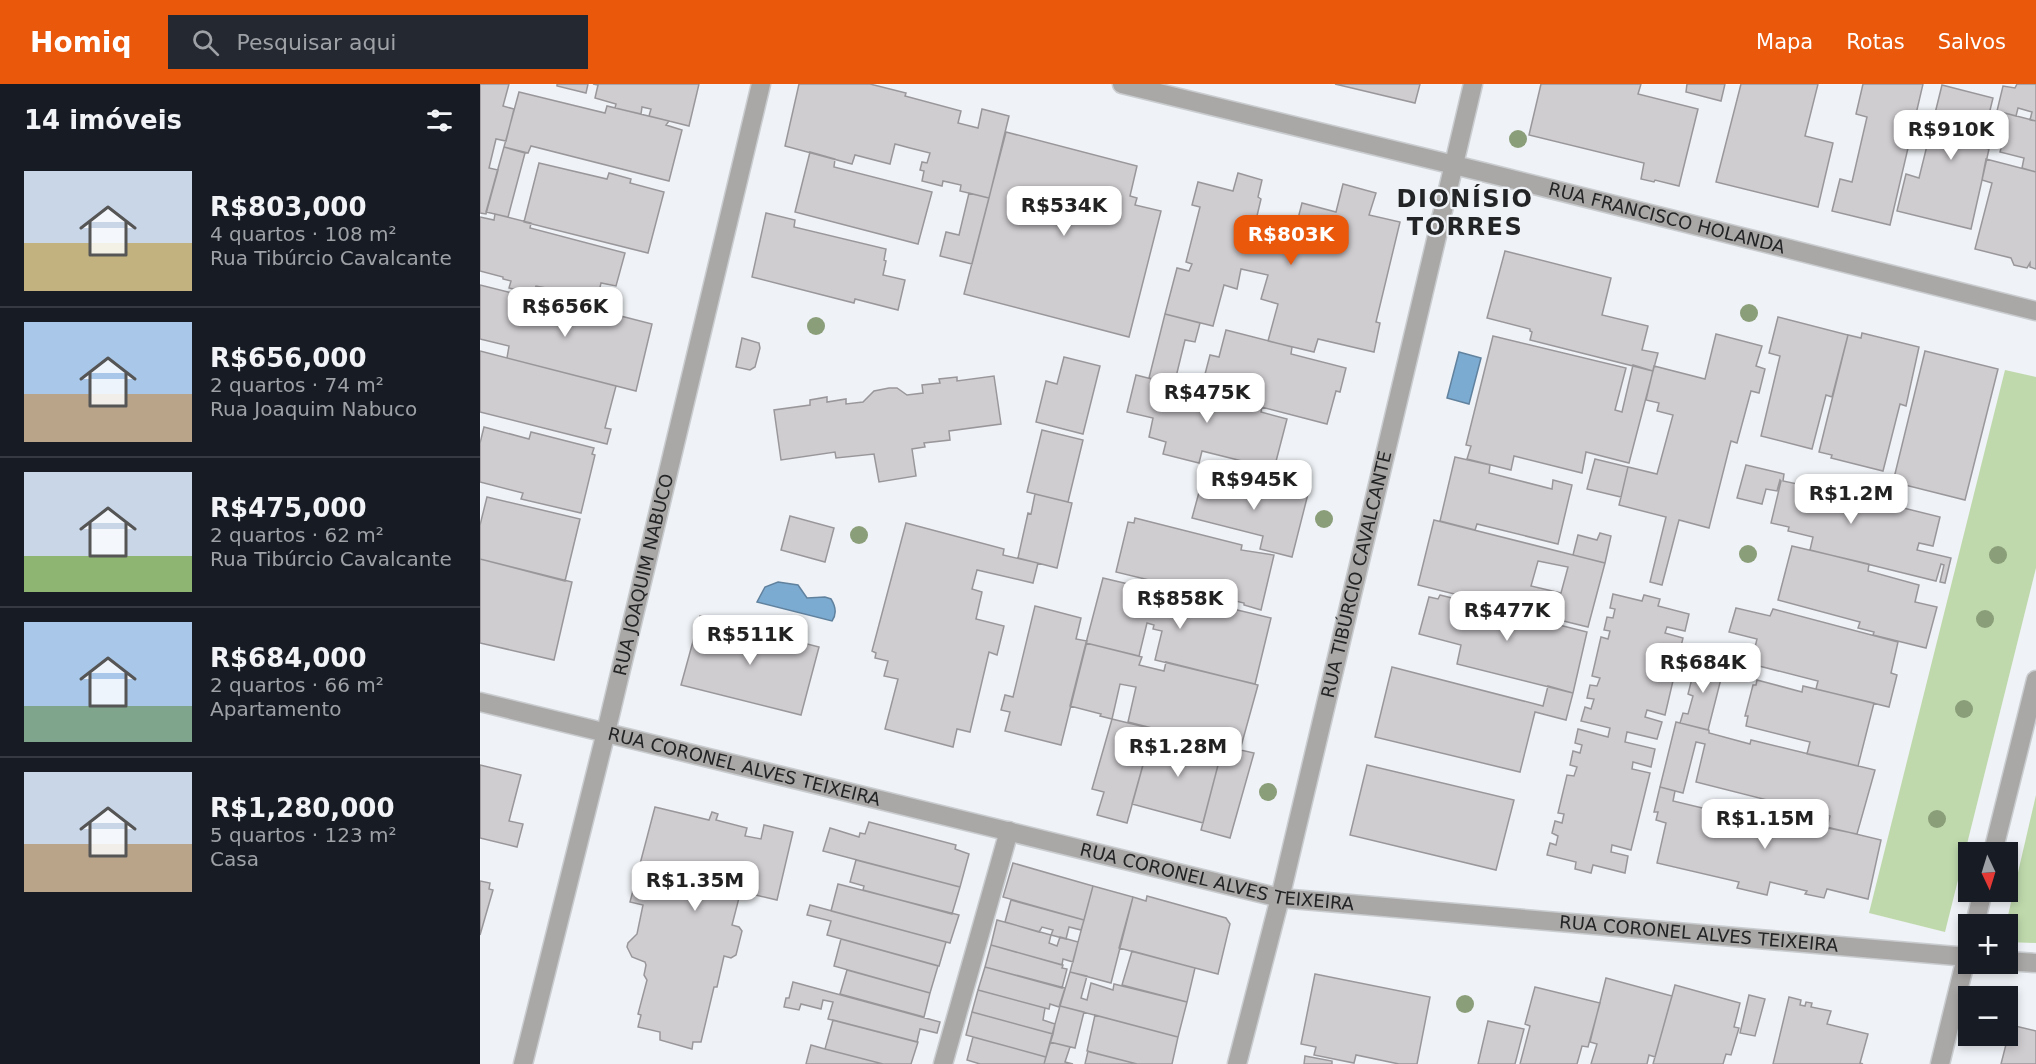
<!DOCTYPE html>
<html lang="pt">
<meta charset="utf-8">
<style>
:root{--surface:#171b24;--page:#242831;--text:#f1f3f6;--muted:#9ea1a6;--line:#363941;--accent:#ea580c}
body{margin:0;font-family:"DejaVu Sans",sans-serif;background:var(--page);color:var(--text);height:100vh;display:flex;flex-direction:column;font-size:22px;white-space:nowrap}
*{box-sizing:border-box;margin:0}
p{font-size:20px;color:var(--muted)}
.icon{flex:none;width:33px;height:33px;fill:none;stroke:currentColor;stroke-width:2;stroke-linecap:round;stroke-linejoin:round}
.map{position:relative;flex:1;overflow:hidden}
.panel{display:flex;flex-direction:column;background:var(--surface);width:480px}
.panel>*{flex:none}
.needle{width:39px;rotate:176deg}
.controls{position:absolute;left:1478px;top:758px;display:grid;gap:12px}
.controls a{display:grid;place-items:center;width:60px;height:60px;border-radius:0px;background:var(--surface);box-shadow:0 3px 9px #0003;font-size:30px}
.price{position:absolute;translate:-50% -51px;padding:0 14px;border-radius:12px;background:#fff;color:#222;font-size:20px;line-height:39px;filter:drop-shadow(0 2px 3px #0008)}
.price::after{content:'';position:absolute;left:50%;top:36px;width:18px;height:14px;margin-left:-9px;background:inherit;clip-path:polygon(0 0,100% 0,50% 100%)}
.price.on{background:var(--accent);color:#fff}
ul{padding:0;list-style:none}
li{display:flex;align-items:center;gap:18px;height:150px;padding:0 24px}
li+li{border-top:2px solid var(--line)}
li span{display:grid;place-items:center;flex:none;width:168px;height:120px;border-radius:0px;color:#555}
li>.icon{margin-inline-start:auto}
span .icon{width:72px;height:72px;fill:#fffc;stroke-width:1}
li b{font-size:26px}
h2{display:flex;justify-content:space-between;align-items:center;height:72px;padding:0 24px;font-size:26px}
header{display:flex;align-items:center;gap:36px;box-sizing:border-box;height:84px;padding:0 30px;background:var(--accent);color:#fff}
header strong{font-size:28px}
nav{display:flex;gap:33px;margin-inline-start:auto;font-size:21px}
.search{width:420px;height:54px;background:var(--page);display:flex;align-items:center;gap:15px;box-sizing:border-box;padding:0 21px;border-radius:0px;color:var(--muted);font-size:22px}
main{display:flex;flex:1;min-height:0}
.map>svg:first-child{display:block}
.green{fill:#bfd9ac}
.water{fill:#7cabd2;stroke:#61829e;stroke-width:1.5}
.building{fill:#d0cdd0;stroke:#9a979b;stroke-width:1.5;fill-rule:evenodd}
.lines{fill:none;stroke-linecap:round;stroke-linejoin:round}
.minor-casing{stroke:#cacdd0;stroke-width:21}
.tertiary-casing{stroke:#cacdd0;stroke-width:21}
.minor{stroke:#aaa8a7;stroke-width:18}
.tertiary{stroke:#aaa8a7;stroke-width:18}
.tree{fill:#8a9e79}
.labels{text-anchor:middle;stroke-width:4.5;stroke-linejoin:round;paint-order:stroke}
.street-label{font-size:18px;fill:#232425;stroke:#eff2f6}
.district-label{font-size:24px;font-weight:bold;letter-spacing:1.5px;fill:#232425;stroke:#eff2f6}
</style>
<header>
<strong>Homiq</strong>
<div class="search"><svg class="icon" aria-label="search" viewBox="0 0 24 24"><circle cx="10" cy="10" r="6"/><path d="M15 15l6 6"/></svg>Pesquisar aqui</div>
<nav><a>Mapa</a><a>Rotas</a><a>Salvos</a></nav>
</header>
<main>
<section class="panel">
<h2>14 imóveis<svg class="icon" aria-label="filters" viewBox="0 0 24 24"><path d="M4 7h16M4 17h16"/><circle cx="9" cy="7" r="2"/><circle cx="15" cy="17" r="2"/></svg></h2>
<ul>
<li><span style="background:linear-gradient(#c9d6e8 60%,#c2b280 0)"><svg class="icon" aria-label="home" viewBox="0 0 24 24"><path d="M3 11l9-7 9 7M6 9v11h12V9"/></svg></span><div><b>R$803,000</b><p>4 quartos · 108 m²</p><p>Rua Tibúrcio Cavalcante</p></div></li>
<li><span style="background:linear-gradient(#a9c7e8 60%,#b9a48a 0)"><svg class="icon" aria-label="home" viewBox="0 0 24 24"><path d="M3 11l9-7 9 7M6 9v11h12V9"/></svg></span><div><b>R$656,000</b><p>2 quartos · 74 m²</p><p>Rua Joaquim Nabuco</p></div></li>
<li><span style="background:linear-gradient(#c9d6e8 70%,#8fb573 0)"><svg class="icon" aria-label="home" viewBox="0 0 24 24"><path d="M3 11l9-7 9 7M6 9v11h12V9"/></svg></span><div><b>R$475,000</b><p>2 quartos · 62 m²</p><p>Rua Tibúrcio Cavalcante</p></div></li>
<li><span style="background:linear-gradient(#a9c7e8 70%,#7fa58c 0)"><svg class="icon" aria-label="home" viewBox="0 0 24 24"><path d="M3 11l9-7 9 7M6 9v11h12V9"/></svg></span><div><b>R$684,000</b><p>2 quartos · 66 m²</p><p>Apartamento</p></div></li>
<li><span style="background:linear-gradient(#c9d6e8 60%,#b9a48a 0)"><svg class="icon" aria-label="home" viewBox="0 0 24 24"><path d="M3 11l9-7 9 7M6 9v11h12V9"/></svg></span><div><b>R$1,280,000</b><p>5 quartos · 123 m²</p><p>Casa</p></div></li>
</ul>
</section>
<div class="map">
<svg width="1556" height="980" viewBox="0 0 1556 980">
<rect width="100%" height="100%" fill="#eff2f6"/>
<path class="green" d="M1525,286L1556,293V484L1465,848L1389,829Z
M1556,711V859L1527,858L1526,840Z"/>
<path class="water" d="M979,268L1001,274L989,320L967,314Z
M298,498L318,501L327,514L345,513L351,515C356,523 357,530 352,537L277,518L285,503Z"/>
<path class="building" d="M0,0H29L23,22L34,25L26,57L16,55L9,84L18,86L6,130L0,129Z
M77,0H108L106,9L77,2Z
M113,0H219L209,42L169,32L171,25L162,23L161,30L135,24L136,20L115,14L118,1Z
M319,0H390L426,9L425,12L481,27L478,39L498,44L502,25L529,32L509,114L480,107L481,101L463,97L462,102L442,97L444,87L440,86L442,78L447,79L450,69L430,64L415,60L410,80L375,71L372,80L305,62Z
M855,0H940L935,19Z
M1061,0H1161L1158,10L1218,25L1199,102L1175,96L1174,98L1161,95L1164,79L1049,51Z
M1207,0H1245L1241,17L1206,8Z
M1261,0H1338L1325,52L1353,59L1338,123L1236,98Z
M1383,0H1443L1410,141L1352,127L1360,95L1372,98L1387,33L1376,30Z
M1537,0H1556V37L1550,36L1552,28L1538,24L1536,32L1517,27L1523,2L1535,4Z
M1462,1L1513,14L1501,63L1509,65L1491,145L1417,127L1426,90L1439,94Z
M39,8L125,29L127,22L189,37L186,41L202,46L189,97L51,62L48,69L24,63Z
M1517,27L1556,37V88L1542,84L1544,74L1520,68L1524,53L1512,51Z
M526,48L657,82L650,112L657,114L655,121L681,127L649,253L484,210Z
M24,63L45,69L28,133L6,128Z
M330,68L355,75L354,83L452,108L438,160L315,128Z
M1506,75L1556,88V185L1550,183V179L1547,184L1534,181L1531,174L1495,165L1512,99L1502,96Z
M59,79L127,95L129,89L151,95L150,99L184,108L168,169L44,138Z
M758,89L782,96L778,113L781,115L771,157L795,163L797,155L812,158L822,119L856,128L863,100L896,109L889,131L920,138L896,238L900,239L894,268L838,255L834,268L788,257L798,220L781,215L788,191L761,185L757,205L744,201L733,242L685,230L697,184L709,187L712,180L706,178L720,123L712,121L718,98L753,107Z
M489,109L509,114L492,180L460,172L466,148L479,151Z
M286,129L315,136L314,143L406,165L404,176L406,177L403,191L425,196L418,226L375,215L374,219L272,193Z
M15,130L51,139L50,144L145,169L136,202L121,199L115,225L65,213L67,204L56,202L53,210L29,204L31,197L23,195V193L0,187V133L14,136Z
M1025,167L1131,194L1122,231L1168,242L1162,266L1178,269L1173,287L1050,256L1052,248L1050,247V245L1007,234Z
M0,201L124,232L125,228L172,240L156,307L27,274L29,262L0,255Z
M685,230L720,239L715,258L705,256L694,301L669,294Z
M1298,233L1368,251L1352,313L1346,311L1332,365L1281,352L1300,272L1289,269Z
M746,246L812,263L811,270L866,284L860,308L856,307L847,340L750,315L753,304L735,299L734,296L724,294L730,271L739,273Z
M1382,249L1439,263L1426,322L1420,320L1403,387L1351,374L1352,371L1339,368L1368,251L1381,254Z
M1236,250L1282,262L1276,282L1285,285L1279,309L1271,307L1257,359L1251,357L1229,444L1199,436L1182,501L1170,498L1186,433L1139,421L1141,413L1148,383L1177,390L1193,331L1177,327L1179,319L1166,316L1174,282L1225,295Z
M1013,252L1146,284L1135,326L1142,328L1153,281L1173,287L1149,379L1106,368L1102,389L1034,372L1031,386L987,375L991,362L986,361Z
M262,254L279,259L280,264L275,283L270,286L256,283Z
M0,267L136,302L125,344L131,345L127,360L0,328Z
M1445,267L1518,285L1485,416L1413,398Z
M584,273L620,282L603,350L556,338L566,297L577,300Z
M656,291L782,323L781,328L807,335L794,385L722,367L719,379L683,370L686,358L669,353L673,334L647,328Z
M514,292L521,340L469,347L470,356L444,359L445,363L432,365L436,392L399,398L394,370L356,374L355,368L301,376L294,326L330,321V316L347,313V318L366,315V320L383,318L394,307L409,304H417L427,311L443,309L442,301L460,299L459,295L477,293V297Z
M4,343L49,355L51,348L114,364L112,370L115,371L101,429L41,415L43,409L0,398V359Z
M562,346L603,356L588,418L547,408Z
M975,373L1010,381L1009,389L1072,405L1073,396L1092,401L1078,460L997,440L995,446L960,437Z
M1115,375L1148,383L1141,413L1107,405Z
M1266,381L1304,390L1303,397L1317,400L1318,398L1460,433L1453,462L1439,459L1437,466L1471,474L1465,499L1460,498L1464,481L1461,480L1456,497L1330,466L1333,453L1308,447L1309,443L1291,439L1301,397L1300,396L1297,407L1286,405L1282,420L1257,414Z
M724,390L791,407L793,397L829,406L812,473L780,465L783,452L712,434Z
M555,410L592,419L577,484L538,474L548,429L551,430Z
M7,413L100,435L85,497L0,475V441Z
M310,432L354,444L345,478L301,466Z
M655,434L762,461L761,466L794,471L781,526L764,521V519L636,488L648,438L654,439Z
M954,436L1125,479L1108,543L938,501ZM1058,477L1088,483L1081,509L1051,502Z
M426,439L524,465L523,471L558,479L553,499L497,486L492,505L502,508L496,535L524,542L517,571L509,568L490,648L477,645L473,663L405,645L418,595L404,592L408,577L395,574L396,569L392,567Z
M1120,449L1131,452L1125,479L1093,471L1098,451L1117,456Z
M1312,462L1389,480L1388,487L1439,501L1435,518L1457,523L1446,564L1393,551L1394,548L1378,544L1380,538L1298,516Z
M0,475L92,498L74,576L0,559Z
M623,494L791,534L775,600L675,576L682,547L673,545L674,541L667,539L659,572L606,559Z
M1133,510L1162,517L1164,511L1180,515L1178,522L1209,530L1205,547L1187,543L1185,549L1203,554L1185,631L1167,626L1165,633L1182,638L1177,655L1147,648L1145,658L1175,665L1171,683L1153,678L1152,685L1170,689L1151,766L1132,761L1131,768L1148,772L1145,789L1113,781L1111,789L1095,785L1096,778L1067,771L1070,759L1076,761L1078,752L1072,749L1075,737L1082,739L1084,730L1078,729L1087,691L1094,692L1097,683L1090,681L1093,667L1100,669L1102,661L1095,659L1098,645L1128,653L1130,644L1101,637L1105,623L1111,625L1114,615L1107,614L1110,601L1117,602L1120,594L1112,592L1121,553L1128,555L1130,547L1124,546L1127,533L1133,534L1135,525L1130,524Z
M960,511L1107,548L1093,609L977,580L981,561L939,550L949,513L958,515Z
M555,522L601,534L596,555L607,557L581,661L525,647L530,628L521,626L525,611L533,613Z
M1256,524L1290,532L1293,525L1418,558L1411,589L1417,591L1409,623L1336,605L1338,597L1271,580L1277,555L1249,548Z
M220,532L339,563L321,631L201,601Z
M606,559L662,573L659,581L684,587L686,578L778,601L760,666L648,638L656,603L640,600L632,635L620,632L621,630L590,622Z
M1217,575L1244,583L1228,646L1200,639L1203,629L1208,630L1213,612L1208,610Z
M912,583L1063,622L1068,602L1093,609L1086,636L1055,628L1040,688L895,653Z
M1277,596L1322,608L1323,602L1394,619L1378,682L1327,670L1330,658L1266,642L1268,632H1265L1273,601H1276Z
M632,635L673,645L647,739L617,731L624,708L612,705Z
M1196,638L1229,646V649L1270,660L1271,656L1395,686L1377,750L1347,744L1350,732L1216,698L1225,660L1216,658L1203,709L1180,703Z
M671,652L709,662L710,654L743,662L723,739L652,720Z
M743,662L774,669L750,754L721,746Z
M0,681L41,691L29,737L43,740L37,763L0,754Z
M887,681L1034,716L1016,786L870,751Z
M1180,703L1195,707L1193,717L1256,732L1259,722L1401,756L1388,815L1347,805L1344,814L1325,810L1327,807L1290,798L1287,811L1257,804L1259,798L1177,779L1186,739L1176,736L1178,728H1174Z
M175,723L229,736L232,728L238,730L236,736L267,744L265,752L281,755L284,741L313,748L297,816L258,807L257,810H260L252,841L259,843L262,847L256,871L251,874L244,872L237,903H234L221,958H213L212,965L180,956V948L158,943L161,931L158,930L167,896L164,891L166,881L165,878L152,873L147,863L148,859L157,850L163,821L150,818Z
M389,738L476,761L475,765L489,770L480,803L343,767L350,744L379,753L380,749L385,750Z
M376,776L480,803L472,830L383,806L384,802L370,798Z
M533,779L613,802L604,836L523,813Z
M0,797L10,799L9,805L13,806L0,851Z
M358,800L479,831L470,859L351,827Z
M613,802L653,813L631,899L590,888Z
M667,812L746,834L750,840L738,890L639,864L653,813L666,817Z
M531,816L604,836L601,846L589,843L586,855L571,851L573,846L562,843L559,848L525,838Z
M330,821L466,858L459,882L347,851L351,837L327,831Z
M517,836L571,851L569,859L577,862L580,853L598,858L593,878L583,875L582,881L511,861Z
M361,855L458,882L450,909L354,882Z
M511,861L583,881L582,884L587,885L582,904L505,883Z
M652,867L715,884L707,918L642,901Z
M505,883L585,904L579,923L570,920L569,925L565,924L498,906Z
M367,886L450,909L444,933L360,910Z
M590,888L607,892L601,914L607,916L611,899L633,906L634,900L707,918L698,953L580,922Z
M835,890L950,913L937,980H919L876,971L874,979L834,971L836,963L821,960Z
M1126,894L1192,912L1175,973L1169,971L1167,980H1111L1117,960L1110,958Z
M313,898L460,938L457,949L440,945L437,958L348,935L353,918L343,916L341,925L321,920L319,926L304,923L306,914H309Z
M1195,901L1260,919L1254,943L1259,944L1251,971L1246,970L1243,980H1173Z
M1055,903L1120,919L1108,963L1102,962L1097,980H1040L1050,942L1045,940Z
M498,906L565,924L563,936L575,940L573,950L492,928Z
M1269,911L1285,915L1275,952L1260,949Z
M1309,913L1321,916L1320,921L1325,922L1326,918L1332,919L1331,923L1351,927L1347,940L1388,950L1380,979L1383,980H1293Z
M580,922L604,928L595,964L570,958Z
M492,928L573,950L566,973L486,951Z
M615,931L698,953L692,980H657L607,967Z
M353,936L438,958L431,980H403L345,965Z
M1008,937L1044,945L1035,980H998Z
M1531,941L1556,947V980H1521Z
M493,953L566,973L564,980H500L487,976Z
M570,958L590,963L585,978L593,980H564Z
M331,961L345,965L403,980H326Z
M608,967L610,968L657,980H605Z
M825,972L852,977V980H824Z"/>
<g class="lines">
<defs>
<g id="minor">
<path id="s1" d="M642,0L1007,89L1556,227"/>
<path id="s2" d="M0,618L800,814L1488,873"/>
<path d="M1527,877L1556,879"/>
<path id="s3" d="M43,980L126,648L281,0"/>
<path d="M463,980L529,747"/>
</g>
<g id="tertiary">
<path d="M1513,768L1556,596"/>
<path d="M1495,840L1503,807"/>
<path id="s4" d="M757,980L800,814L993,0"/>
<path d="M1460,980L1488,866"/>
</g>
</defs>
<use href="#minor" class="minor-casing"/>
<use href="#tertiary" class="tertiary-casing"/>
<use href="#minor" class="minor"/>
<use href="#tertiary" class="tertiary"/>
</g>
<g class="tree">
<circle cx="1038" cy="55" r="9"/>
<circle cx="1269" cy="229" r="9"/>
<circle cx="336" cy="242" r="9"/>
<circle cx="844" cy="435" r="9"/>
<circle cx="379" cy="451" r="9"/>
<circle cx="1268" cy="470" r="9"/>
<circle cx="1518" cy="471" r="9"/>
<circle cx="1505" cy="535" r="9"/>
<circle cx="1484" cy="625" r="9"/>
<circle cx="788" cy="708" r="9"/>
<circle cx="1457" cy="735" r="9"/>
<circle cx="985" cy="920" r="9"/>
</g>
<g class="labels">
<g class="street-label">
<text dy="6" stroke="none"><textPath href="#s1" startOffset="561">RUA FRANCISCO HOLANDA</textPath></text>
<text dy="6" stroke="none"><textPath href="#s3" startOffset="504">RUA JOAQUIM NABUCO</textPath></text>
<text dy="6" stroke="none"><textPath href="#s4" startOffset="504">RUA TIBÚRCIO CAVALCANTE</textPath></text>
<text dy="6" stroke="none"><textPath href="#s2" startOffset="272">RUA CORONEL ALVES TEIXEIRA</textPath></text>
<text dy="6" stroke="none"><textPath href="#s2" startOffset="758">RUA CORONEL ALVES TEIXEIRA</textPath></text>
<text dy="6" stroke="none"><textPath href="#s2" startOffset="1244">RUA CORONEL ALVES TEIXEIRA</textPath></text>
</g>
<g class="district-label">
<text x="985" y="123">DIONÍSIO<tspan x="985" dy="28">TORRES</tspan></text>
</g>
</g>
</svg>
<div class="controls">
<a><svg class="needle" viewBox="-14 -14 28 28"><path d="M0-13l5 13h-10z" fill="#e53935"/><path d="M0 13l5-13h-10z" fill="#9ea1a6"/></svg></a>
<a>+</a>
<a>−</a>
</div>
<b class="price" style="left:1471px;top:77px">R$910K</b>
<b class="price" style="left:584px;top:153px">R$534K</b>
<b class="price on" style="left:811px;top:182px">R$803K</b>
<b class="price" style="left:85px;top:254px">R$656K</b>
<b class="price" style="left:727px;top:340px">R$475K</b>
<b class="price" style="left:774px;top:427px">R$945K</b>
<b class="price" style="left:1371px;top:441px">R$1.2M</b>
<b class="price" style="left:700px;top:546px">R$858K</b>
<b class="price" style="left:1027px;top:558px">R$477K</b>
<b class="price" style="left:270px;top:582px">R$511K</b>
<b class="price" style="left:1223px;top:610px">R$684K</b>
<b class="price" style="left:698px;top:694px">R$1.28M</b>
<b class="price" style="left:1285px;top:766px">R$1.15M</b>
<b class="price" style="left:215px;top:828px">R$1.35M</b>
</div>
</main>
